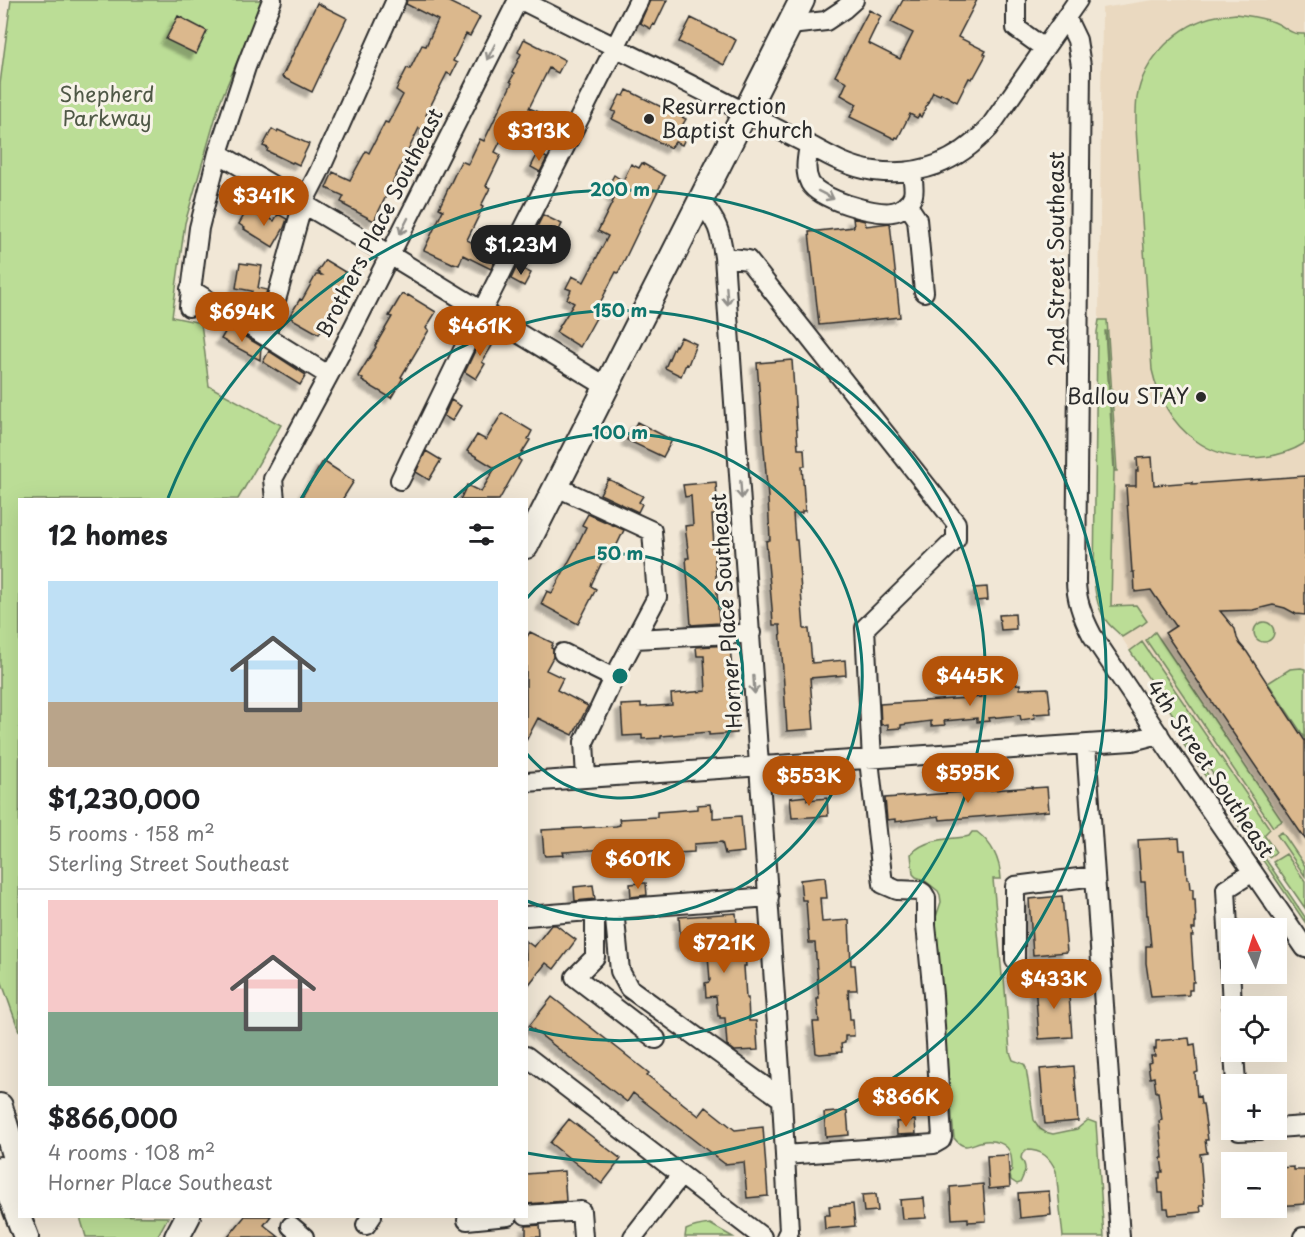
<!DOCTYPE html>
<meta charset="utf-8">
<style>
:root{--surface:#fff;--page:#f6f6f6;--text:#202124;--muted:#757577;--line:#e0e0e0;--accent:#b45309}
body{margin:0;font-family:"Playpen Sans",sans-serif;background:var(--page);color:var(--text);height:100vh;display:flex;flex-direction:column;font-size:22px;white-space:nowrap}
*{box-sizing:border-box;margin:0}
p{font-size:20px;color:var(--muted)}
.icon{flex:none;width:33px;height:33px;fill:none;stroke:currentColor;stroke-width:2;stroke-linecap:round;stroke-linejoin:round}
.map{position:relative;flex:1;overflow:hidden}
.side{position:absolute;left:18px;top:498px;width:510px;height:720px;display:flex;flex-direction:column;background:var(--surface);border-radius:0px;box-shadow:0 6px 24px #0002}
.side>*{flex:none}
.needle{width:39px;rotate:356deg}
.tools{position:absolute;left:1221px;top:918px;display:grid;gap:12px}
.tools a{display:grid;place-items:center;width:66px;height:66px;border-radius:0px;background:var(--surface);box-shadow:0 6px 24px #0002;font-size:30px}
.price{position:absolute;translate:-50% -51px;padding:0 14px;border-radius:21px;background:var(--accent);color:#fff;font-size:20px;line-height:39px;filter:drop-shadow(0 2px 3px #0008)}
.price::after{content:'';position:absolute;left:50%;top:36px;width:18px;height:14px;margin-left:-9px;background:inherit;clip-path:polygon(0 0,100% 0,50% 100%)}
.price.active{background:#222;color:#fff}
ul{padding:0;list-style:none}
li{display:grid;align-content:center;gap:12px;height:318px;padding:0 30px}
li+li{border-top:2px solid var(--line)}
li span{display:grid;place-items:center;height:186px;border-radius:0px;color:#555}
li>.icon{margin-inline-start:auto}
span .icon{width:108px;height:108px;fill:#fffc;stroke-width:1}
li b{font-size:26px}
h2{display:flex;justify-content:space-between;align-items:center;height:72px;padding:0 30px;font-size:26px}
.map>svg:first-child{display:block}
.built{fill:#ead9c0}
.green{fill:#bbdd96;stroke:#738460;stroke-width:1.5}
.building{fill:#dbb88d;stroke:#2b2b2b;stroke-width:1.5;filter:url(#shadow)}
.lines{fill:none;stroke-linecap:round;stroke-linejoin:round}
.minor-casing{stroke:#2b2b2b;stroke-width:22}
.major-casing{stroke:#2b2b2b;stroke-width:28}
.minor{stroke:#f7f3e8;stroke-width:18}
.major{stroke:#f7f3e8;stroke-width:24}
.oneway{stroke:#918f8a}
.ring{fill:none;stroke:#0f766e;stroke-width:3}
.poi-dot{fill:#2b2b2b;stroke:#f7f3e8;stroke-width:2}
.labels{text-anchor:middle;stroke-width:6;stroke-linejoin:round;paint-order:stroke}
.park-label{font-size:21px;fill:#4f5846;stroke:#f7f3e8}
.poi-label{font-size:21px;fill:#2b2b2b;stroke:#f7f3e8;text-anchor:start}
.street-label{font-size:21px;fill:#2b2b2b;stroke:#f7f3e8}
.centre{fill:#0f766e;stroke:#f7f3e8;stroke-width:3}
.ring-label{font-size:18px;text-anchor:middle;font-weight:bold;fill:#0f766e;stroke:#f7f3e8;stroke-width:6;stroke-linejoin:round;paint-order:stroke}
</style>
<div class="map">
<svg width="1305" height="1237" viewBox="0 0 1305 1237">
<defs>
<filter id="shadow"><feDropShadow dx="-5.5" dy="5.5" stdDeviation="1.5" flood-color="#0004"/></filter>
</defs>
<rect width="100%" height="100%" fill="#f1e7d6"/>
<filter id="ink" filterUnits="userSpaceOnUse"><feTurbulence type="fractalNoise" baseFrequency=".0167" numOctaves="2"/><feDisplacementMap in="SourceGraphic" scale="12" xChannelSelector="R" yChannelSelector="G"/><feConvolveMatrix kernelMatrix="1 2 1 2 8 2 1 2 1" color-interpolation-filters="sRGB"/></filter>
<g filter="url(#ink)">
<path class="built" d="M1153,0H1305V908L1163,701L1162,698L1119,634L1107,622L1102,613L1095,589V469L1097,332L1099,320L1102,8Z"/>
<path class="green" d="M11,0H263L220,102L185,223L172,317L201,323L209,386L281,425L238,499L20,500L19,1031L0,977V84Z
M1236,14C1249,16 1261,17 1274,22C1287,27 1289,35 1305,34V443C1273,463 1226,463 1195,440C1172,424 1158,397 1152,370L1137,144C1136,129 1135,113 1137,98C1143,59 1179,23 1217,16C1223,15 1229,15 1236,14Z
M1099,320H1107L1117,471H1115L1106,331H1105L1114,470L1111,606L1136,605L1147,621L1142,625H1141L1122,637C1118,632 1112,628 1108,623C1098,611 1095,594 1094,579L1097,332Z
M1254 632a10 10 0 1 1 20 0a10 10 0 1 1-20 0Z
M1155,632L1282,821L1273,827L1146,640Z
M1142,642L1270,829L1264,835L1276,852L1269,857L1130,651Z
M1301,668L1305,669V738L1268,683L1290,669Z
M1187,744L1305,917V922L1184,745Z
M972,832H977C993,844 1000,860 1001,879H993L1002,976L1004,977L1010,1052L1013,1060L1024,1064L1026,1068L1034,1120L1040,1129L1045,1132L1053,1134L1077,1129L1088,1120L1096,1123L1104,1237H1063L1056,1171C1050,1157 1042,1150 1026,1150L1022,1154L1021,1158C1028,1169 1025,1172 1020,1183L1017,1184L1011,1180L1010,1175C1013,1169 1012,1163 1011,1156C1009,1142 992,1139 980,1142C976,1143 970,1146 966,1146C961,1146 957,1142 954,1138L935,934L936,917L941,902L940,895L938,891L924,880L916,877L913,874L911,854C925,839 946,839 965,837L969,836Z
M1282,832L1305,866V876L1277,835Z
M1286,854L1305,881V908L1273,862Z
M80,1217V1216L168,1217L157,1237H86Z
M710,1224L733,1237H685L686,1230C694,1226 702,1225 710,1224Z"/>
<path class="building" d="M407,0H445L480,17L470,36L466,34L453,61L457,63L451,75L447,73L426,115L431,118L424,131L419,128L374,221L344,205L345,204L341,202L344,196L326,188L333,172L350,180L366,151L369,153L385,122L388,123L403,95L396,90L407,68L410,69L422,45L426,46L438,20L406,4Z
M650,0H667L655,25L653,24L651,29L640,23Z
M903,0H977L958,37L986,51L984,54L986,55L974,77H973L972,79L969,78L957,102L941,93L940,95L933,92L921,117L919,115L917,118L910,114L898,138L896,137L895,139L850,117L857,104L841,95L847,82L835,76L869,10L881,16L868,43L900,59L913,33L891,22Z
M317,3L347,18L312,92L282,77Z
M178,16L207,31L196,54L167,40L166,39Z
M691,18L736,40L724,65L679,42Z
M524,39L565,60L558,73L549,68L529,108L541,113L530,135L522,130L520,133L508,127L495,152L501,155L486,186L490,188L481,206L483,207L467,240L497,255L491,269L463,255L459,265L454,263V264L424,250L443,210L439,208L461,161L468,164L480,139L484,141L512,83L510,81L514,74L512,73L521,54L518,52Z
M627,90L686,119L682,126L689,130L682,145L675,142L671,148L612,119L616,112L612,111L620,95L624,96Z
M272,129L277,132L278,130L309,144L299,165L293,162L292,163L267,151L268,148L263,146Z
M538,153L547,158L540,172L531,167Z
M642,163L665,176L624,261L618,273L616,272L599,305L602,307L580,347L556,332L574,303L567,299L571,290L566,288L572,276L584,282L608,236L598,231L615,197L611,195L614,189L608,186L614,175L623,181L631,164L639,168Z
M247,210L267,220L269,218L274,221L278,214L287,219L284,228L273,247L244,229L245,228L239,224Z
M543,215L562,224L551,246L532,237Z
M853,218L865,221L866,226L890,223L900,317L819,325L809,232L854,227Z
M325,260L355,278L338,307L336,306L319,334L289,317L300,299L302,300L316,275H322L317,272Z
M240,263L262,266L258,288L267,290L262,307L250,305L252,291L236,288Z
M517,266L531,273L524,286L511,279Z
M402,294L407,296L408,295L436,312L426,328L429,330L401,377L403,378L391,398L362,381L363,379L358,376L376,347L375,346L392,317L389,316Z
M228,327L261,346L260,360L221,339Z
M483,334L495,341L482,362L485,364L476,379L465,372Z
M681,337L696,344L688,365L686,364L681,376L665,368L675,345L676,346Z
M269,351L306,375L300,385L263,362Z
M792,360L798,449H804L805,466H802L805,511H802V513L793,514L795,540H797L804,629H809L812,663L845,660L846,675L810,678L814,729L787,731L780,625H773L772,608L766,541L770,540L768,498L757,363Z
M451,400L461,406L452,421L444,416Z
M502,413L532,431L528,439L530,440L518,459L521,461L499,500H460L467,485L481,492L495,468L467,451L477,435L486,440Z
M637,422L672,440L663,457L627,440Z
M426,451L441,460L429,480L416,472Z
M1152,457L1154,485L1192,482V484L1305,476V615L1296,614L1285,608L1273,605L1253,610L1220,611L1235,629L1237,638L1240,644L1247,652L1305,741V839L1165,633L1176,626L1155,596L1151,590L1135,592L1134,572H1132L1126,486H1136V471H1138L1137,458Z
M323,461L354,481L342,500H300Z
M608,479L643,496L639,502L642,504L638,512L600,494Z
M716,482L718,515H712L719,623L691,625L686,558H689L685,526L693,525L691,496L685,497L683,485Z
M588,514L624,530L612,555L610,554L609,558L605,556L592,583L591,586L596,589L578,624L541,604L547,591L552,593L575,550L586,527L582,525Z
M987,587L988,600L975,601L974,588Z
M1015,614L1016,629L1001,630L999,615Z
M530,632L553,643L551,648L553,649V657L546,670L563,678L557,690L588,706L573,735L538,718L526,741V638Z
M730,645L737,733L709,735V732L661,736V738L642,739V735L623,736L621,705L641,704V707L672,705L671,694L706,691L704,656H697L696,647Z
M1020,684V689L1048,688L1051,713L1034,714L1035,718L1021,720L1020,715L989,718L990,721L977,722V718L944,721L945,725L931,726V721L901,725V728L888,729V724L881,725L880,704L982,697L981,687Z
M1032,787V788L1047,787L1049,811L940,820L939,816L895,822V819L887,820L885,798Z
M807,796V800L827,798L828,816L792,818L790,798Z
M710,804L711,810L713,809V818L741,816L744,852L725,854L722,842L694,844V852L676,853L625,856L624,851L618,852V848L565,852H563L564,855L545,856L544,854L542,830L616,826L620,825L619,819L657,817V812L697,809V805Z
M1179,838L1180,850H1185L1187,879H1189L1190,889H1193V899H1195L1196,923H1195V929H1192L1193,936H1191L1194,982H1192V990H1189V995L1151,997L1146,963V946H1151L1148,915H1147L1145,882H1141L1138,840Z
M825,877L827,898H820L822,922L849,920L851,965H855L857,990H848L850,1019H853L854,1036H845V1043L841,1044L842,1052L820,1054L816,1053L813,1022H819L817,999H819L815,943H809L806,900H802L800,880Z
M640,883H646L647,895L631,897L630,884Z
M593,885L595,899L575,901L574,887Z
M1062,896L1067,952L1033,955L1029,899Z
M736,913L739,951L740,953L745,952L746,966H744L746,998H748L749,1021H756L758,1050L735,1051L727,1045L725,1018H720V1016H718L716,996L706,997L705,983L709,982L710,980L707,944H705V943L681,945L679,917Z
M551,925H556L576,940L554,969L546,963L526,988V941L534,947Z
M1068,981L1072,1037L1039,1039L1035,984Z
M552,997L649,1073L647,1075L699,1116L706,1107L735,1130L763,1127L768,1196L747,1198L744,1162L725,1164L633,1093L627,1102L529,1026Z
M1189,1038L1190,1045L1195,1044L1198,1072L1195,1073L1197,1097L1200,1096L1201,1104H1203L1208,1140H1205L1207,1153L1200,1154L1204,1205H1200L1201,1212L1169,1215L1168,1208H1164L1163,1193H1159L1158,1178H1160V1172H1163L1161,1158H1163L1159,1121L1162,1120L1158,1092H1156L1154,1077L1150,1078L1148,1063L1152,1062L1151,1056H1155L1154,1049H1156V1041Z
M1074,1066L1078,1121L1045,1124L1040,1069Z
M847,1111L849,1135L826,1137L824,1113Z
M569,1119L621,1159L602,1184L550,1143Z
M915,1120L916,1134L897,1135L896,1122Z
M1008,1155L1010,1187L989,1189L987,1156Z
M1294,1167V1170H1305V1204L1276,1206V1168Z
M564,1171L566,1201L526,1204V1174Z
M983,1184L986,1221L968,1222V1218L952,1219L950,1187Z
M1049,1191L1051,1215L1020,1218L1018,1193Z
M876,1194L878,1211L864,1212L862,1195Z
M924,1198L926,1218L902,1219L900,1200Z
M853,1204L855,1226L825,1229L824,1215H830L829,1206Z
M245,1216H271L264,1225L279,1237H228Z
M540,1225L541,1237H526V1226Z"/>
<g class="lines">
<defs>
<path id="minor" d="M521,0C596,38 671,74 746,113C767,124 789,135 811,146C831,157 851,168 874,171C921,177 957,162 989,128L1078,0
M1016,0V28L1044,48
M1066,17L1077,40L1081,66L1076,581C1076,601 1083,618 1092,635L1173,756L1305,948
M790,25L826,21L844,9L854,0
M809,146C807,158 804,171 810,183C819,199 874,215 892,212C901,211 911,203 913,195C915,188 912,178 912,171
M218,153L390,255L607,387
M701,202C718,223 720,230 724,257L782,1099L789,1231L786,1237
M907,204L917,219L924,292
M724,257L748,260L956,523V539L865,628L872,760
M190,289L328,375
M189,307L199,228L218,153L246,67L272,0
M266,336L303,203L319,172L396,0
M400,480L482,311L639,0
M557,487L652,531L657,597L614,678L584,742L586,778
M275,500L273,479L340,354L518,0
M635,639L751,633
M563,653L614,678
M1086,745L1120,1237
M526,782L1132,741L1159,734
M614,909L620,971L629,988L782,1099
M595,911V957L575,977L656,1039
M526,916L769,897
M1015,960V886L1095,876
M1232,1006L1226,889L1253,872
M1234,1052L1236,1084
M526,1056L762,1237
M1276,1128L1305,1126
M1239,1130V1131L1260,1130
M785,1155L934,1144L941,1140L942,1137L933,995L926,925V898L923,893L920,891L897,890L883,884L869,760
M526,1215L581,1211L583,1237
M467,1220L508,1216
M366,1225L372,1216
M291,1226L304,1237
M633,1237L681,1175
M1303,1237H1305"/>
<path id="major" d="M526,546L802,0
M0,1106L20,1176
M0,1169L26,1237
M177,1237L188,1216"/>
</defs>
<use href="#minor" class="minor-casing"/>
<use href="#major" class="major-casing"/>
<use href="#minor" class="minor"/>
<use href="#major" class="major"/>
</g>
<defs><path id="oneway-shaft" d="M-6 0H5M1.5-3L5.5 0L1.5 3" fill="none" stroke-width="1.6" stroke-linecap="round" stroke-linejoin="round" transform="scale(1.5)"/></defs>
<g class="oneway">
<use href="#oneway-shaft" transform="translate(491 52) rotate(117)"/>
<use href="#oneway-shaft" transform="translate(826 195) rotate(27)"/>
<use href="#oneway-shaft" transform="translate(404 226) rotate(117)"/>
<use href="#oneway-shaft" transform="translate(727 296) rotate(86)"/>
<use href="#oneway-shaft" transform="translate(741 490) rotate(86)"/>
<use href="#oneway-shaft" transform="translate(754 685) rotate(86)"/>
</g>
</g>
<g class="ring">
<path d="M527 598A122 122 0 1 1 527 754"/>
<path d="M454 498A243 243 0 1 1 527 901"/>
<path d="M301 499A365 365 0 1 1 529 1029"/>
<path d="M168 498A486 486 0 1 1 527 1153"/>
</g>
<g class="poi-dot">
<circle cx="649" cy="119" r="6"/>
<circle cx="1201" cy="397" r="6"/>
</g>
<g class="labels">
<g class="park-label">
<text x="107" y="102">Shepherd<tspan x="107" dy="24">Parkway</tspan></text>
</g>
<g class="poi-label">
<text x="661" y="114">Resurrection<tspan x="661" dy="24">Baptist Church</tspan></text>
<text x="1189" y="404" text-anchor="end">Ballou STAY</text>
</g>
<g class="street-label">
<text transform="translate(380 223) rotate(-63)" y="7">Brothers Place Southeast</text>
<text transform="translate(1057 259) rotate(-90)" y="7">2nd Street Southeast</text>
<text transform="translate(727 611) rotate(-94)" y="7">Horner Place Southeast</text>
<text transform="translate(1210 769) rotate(56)" y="7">4th Street Southeast</text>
</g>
</g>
<circle cx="620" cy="676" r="9" class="centre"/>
<g class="ring-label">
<text x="620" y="196">200 m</text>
<text x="620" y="317">150 m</text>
<text x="620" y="439">100 m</text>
<text x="620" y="560">50 m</text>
</g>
</svg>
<div class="tools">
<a><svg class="needle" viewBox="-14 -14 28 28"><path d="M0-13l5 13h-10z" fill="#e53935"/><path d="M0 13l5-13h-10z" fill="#757577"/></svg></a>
<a><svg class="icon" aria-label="locate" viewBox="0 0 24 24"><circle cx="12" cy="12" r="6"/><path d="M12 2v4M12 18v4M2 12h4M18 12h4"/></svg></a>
<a>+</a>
<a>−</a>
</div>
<b class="price" style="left:539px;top:162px">$313K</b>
<b class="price" style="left:264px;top:227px">$341K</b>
<b class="price active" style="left:521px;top:276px">$1.23M</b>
<b class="price" style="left:242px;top:343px">$694K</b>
<b class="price" style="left:480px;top:357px">$461K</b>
<b class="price" style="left:970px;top:707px">$445K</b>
<b class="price" style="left:968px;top:804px">$595K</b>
<b class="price" style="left:809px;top:807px">$553K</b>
<b class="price" style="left:638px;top:890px">$601K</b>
<b class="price" style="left:724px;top:974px">$721K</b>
<b class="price" style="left:1054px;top:1010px">$433K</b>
<b class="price" style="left:906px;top:1128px">$866K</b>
<section class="side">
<h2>12 homes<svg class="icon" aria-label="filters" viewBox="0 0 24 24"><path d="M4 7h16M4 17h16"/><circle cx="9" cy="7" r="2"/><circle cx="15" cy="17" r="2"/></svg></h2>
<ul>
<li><span style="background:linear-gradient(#bfe0f5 65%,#b9a48a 0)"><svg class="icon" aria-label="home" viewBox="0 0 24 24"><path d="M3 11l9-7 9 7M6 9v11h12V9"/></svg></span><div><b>$1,230,000</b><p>5 rooms · 158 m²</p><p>Sterling Street Southeast</p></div></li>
<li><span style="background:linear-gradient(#f6c9c9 60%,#7fa58c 0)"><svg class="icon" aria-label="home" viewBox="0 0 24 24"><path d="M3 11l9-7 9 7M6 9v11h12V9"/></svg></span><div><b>$866,000</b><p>4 rooms · 108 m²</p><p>Horner Place Southeast</p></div></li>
</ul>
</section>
</div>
